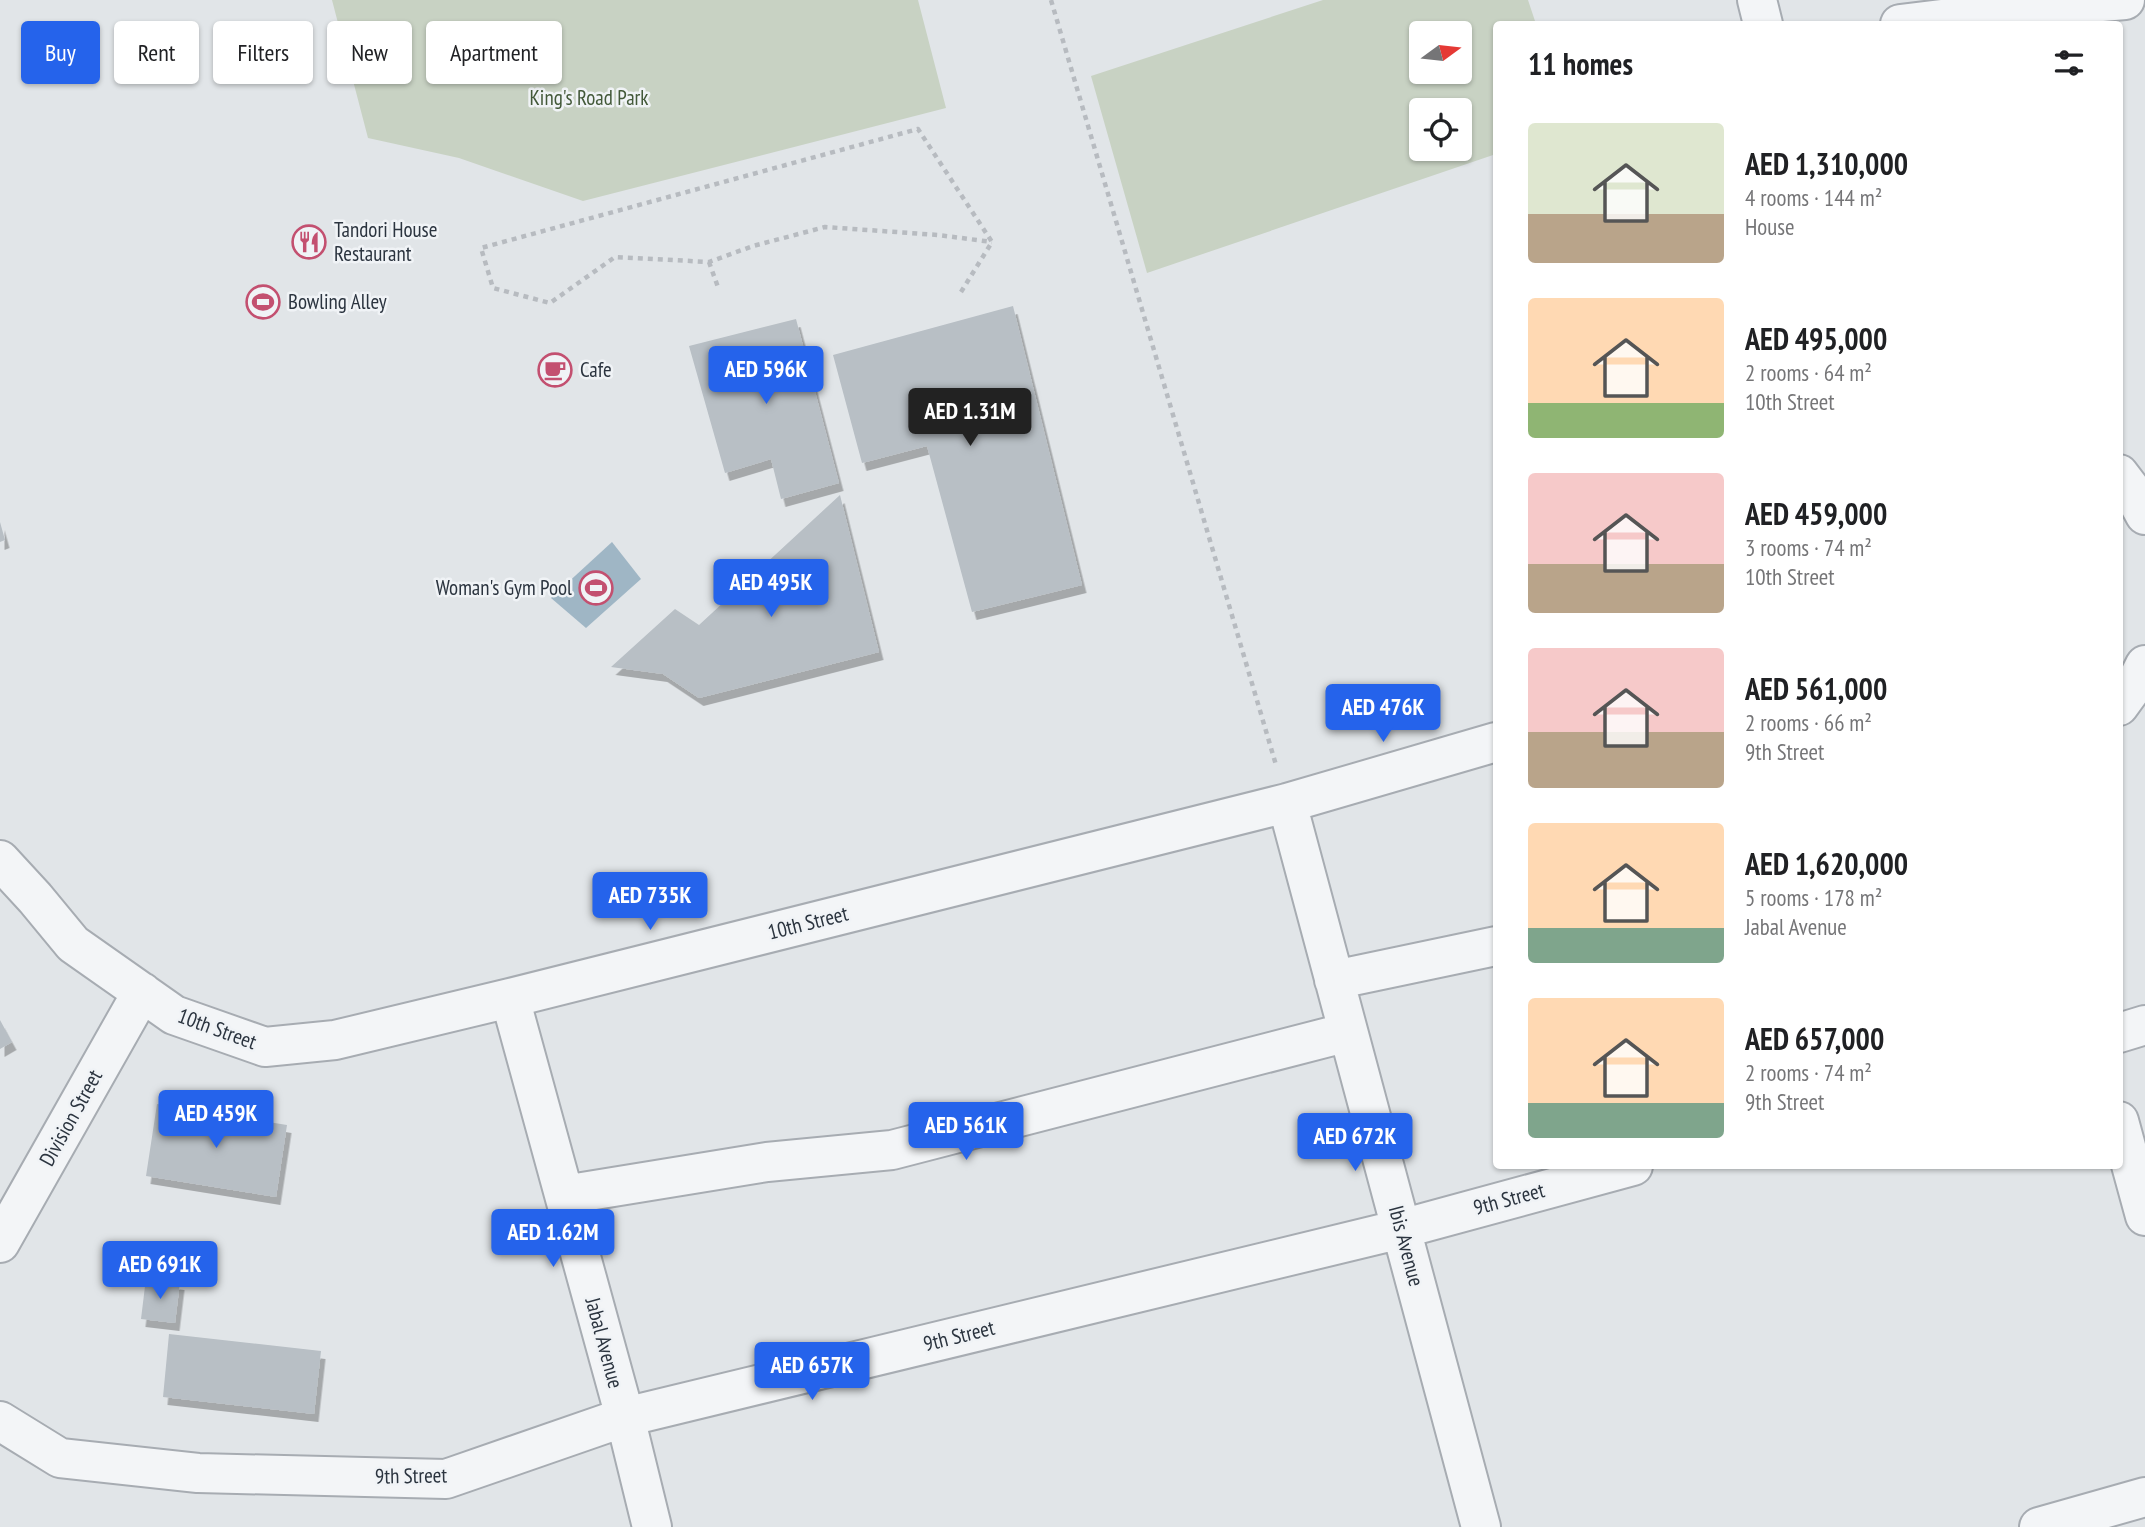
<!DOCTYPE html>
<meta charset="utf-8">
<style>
:root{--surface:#fff;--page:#f2f2f2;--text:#202124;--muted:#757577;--accent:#2563eb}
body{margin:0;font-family:"PT Sans Narrow",sans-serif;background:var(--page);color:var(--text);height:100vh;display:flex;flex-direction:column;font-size:26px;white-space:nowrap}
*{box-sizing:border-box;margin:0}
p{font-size:23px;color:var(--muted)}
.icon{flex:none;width:38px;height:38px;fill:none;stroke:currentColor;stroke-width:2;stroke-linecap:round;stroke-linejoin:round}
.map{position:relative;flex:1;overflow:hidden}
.sheet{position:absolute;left:1493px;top:21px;width:630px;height:1148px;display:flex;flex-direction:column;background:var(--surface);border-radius:7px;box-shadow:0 2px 5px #0004}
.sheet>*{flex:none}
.hud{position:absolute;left:21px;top:21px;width:665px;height:63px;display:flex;gap:14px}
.needle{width:46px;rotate:75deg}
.buttons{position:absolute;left:1409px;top:21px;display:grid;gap:14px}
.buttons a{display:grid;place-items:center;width:63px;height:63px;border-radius:7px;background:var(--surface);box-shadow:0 2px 5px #0004;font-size:35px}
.price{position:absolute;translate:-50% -60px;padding:0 16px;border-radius:7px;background:var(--accent);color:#fff;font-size:23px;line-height:46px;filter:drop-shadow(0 2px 4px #0008)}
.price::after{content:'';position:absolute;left:50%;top:42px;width:21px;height:16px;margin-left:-10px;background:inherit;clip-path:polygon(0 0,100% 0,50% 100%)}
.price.on{background:#222;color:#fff}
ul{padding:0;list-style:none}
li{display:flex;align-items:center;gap:21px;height:175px;padding:0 35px}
li span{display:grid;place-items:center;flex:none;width:196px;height:140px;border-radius:7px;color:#555}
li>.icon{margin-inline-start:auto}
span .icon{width:84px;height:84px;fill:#fffc;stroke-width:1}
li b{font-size:30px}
h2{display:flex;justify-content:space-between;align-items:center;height:84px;padding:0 35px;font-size:30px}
.pill{padding:0 24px;border-radius:7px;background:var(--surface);box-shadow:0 2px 5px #0004;font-size:24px;line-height:63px}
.pill.on{background:var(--accent);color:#fff}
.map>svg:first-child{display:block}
.green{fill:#c8d2c3;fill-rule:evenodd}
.water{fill:#9fb6c5}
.building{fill:#b8bfc5;filter:url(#shadow)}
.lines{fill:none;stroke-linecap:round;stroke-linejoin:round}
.street-casing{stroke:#a7acb2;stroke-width:42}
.path{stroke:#b7bbc0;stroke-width:4.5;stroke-dasharray:5 5;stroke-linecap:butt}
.street{stroke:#f3f5f7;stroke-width:38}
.labels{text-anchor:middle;stroke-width:5;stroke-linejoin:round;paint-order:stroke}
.park-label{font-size:21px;fill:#435939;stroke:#f0f3f6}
.poi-label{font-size:21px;fill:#2b343f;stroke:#f0f3f6;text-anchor:start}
.street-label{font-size:21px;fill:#2b343f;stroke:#f0f3f6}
</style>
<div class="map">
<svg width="2145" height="1527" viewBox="0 0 2145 1527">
<defs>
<filter id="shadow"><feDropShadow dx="4.5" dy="8" stdDeviation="0" flood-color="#0004"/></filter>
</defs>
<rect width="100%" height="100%" fill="#e1e5e8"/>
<path class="green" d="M332,0H918L946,108L583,201L459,158L368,138Z
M1323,0H1528L1536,24H1496V154L1147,273L1091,76ZM1421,33H1460V72H1421ZM1421,110H1460V149H1421Z"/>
<path class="water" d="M612,542L641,579L586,628L551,598Z"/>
<path class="building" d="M1013,306L1082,585L972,612L927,446L862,463L833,355Z
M796,319L839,483L781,499L771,459L725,473L689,346Z
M840,495L879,652L699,698L663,674L611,667L675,609L699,625Z
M0,522L5,540L0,542Z
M0,1020L12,1042L0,1049Z
M157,1104L287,1125L276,1197L146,1176Z
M146,1278L180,1282L175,1323L141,1319Z
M169,1334L321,1351L314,1414L163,1397Z"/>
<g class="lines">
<defs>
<path id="street" d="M1757,0L1763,24
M1900,24L2043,7L2125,0
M2119,474L2132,491L2145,515
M2119,706L2137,681L2145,665
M1287,803L1481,1527
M0,860L35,898L73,944L174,1015L265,1047L335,1040L510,998L1287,803L1496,742
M1334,980L1496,946
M510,998L625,1417L652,1527
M2119,1033L2145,1025
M2119,1121L2145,1216
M564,1195L767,1162L892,1150L1348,1032
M0,1243L142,992
M0,1421L60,1458L198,1473L446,1479L625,1417L1401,1229L1633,1166
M2039,1527L2145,1497"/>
</defs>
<use href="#street" class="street-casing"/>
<path class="path" d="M1051,0L1276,765
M709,262L719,290
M961,292L992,242L918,129L481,248L493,288L550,303L615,257L709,262L753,246L825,227L938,235L992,242"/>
<use href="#street" class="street"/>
</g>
<defs>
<symbol id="restaurant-ring" viewBox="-11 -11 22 22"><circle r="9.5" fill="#f0f3f6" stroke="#c35070" stroke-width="1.5"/><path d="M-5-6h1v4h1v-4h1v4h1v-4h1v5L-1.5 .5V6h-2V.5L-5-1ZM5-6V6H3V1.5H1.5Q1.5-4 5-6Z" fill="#c35070"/></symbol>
<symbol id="stadium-ring" viewBox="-11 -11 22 22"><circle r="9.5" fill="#f0f3f6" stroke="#c35070" stroke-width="1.5"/><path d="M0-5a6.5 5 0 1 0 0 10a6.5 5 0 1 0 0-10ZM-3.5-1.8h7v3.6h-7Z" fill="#c35070"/></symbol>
<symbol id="cafe-ring" viewBox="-11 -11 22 22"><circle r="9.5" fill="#f0f3f6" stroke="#c35070" stroke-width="1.5"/><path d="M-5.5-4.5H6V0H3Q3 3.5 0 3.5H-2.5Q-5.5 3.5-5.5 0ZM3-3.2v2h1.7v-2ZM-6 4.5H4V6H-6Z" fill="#c35070"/></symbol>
</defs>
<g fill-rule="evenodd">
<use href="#restaurant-ring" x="290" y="223" width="38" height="38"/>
<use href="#stadium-ring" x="244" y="283" width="38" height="38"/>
<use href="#cafe-ring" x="536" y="351" width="38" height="38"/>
<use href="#stadium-ring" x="577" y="569" width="38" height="38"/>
</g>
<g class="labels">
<g class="park-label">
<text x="589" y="105">King's Road Park</text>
</g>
<g class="poi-label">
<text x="334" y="237">Tandori House<tspan x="334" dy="24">Restaurant</tspan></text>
<text x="288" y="309">Bowling Alley</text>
<text x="580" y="377">Cafe</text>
<text x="572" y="595" text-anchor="end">Woman's Gym Pool</text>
</g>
<g class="street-label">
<text transform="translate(808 923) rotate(-14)" y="7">10th Street</text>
<text transform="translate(217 1029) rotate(20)" y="7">10th Street</text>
<text transform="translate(71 1118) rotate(-61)" y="7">Division Street</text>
<text transform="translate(1509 1199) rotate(-15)" y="7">9th Street</text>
<text transform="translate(1406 1246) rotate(75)" y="7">Ibis Avenue</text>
<text transform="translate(959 1336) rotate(-14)" y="7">9th Street</text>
<text transform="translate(604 1343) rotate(75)" y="7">Jabal Avenue</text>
<text transform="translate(411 1476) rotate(-1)" y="7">9th Street</text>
</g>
</g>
</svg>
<div class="buttons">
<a><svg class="needle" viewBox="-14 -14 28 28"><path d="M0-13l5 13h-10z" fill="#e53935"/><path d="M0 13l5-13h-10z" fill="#757577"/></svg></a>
<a><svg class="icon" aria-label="locate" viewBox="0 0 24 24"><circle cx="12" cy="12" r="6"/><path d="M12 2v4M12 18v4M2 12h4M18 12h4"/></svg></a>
</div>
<b class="price" style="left:766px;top:406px">AED 596K</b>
<b class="price on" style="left:970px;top:448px">AED 1.31M</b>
<b class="price" style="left:771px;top:619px">AED 495K</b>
<b class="price" style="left:1383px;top:744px">AED 476K</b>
<b class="price" style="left:650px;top:932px">AED 735K</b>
<b class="price" style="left:216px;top:1150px">AED 459K</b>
<b class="price" style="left:966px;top:1162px">AED 561K</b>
<b class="price" style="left:1355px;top:1173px">AED 672K</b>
<b class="price" style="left:553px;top:1269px">AED 1.62M</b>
<b class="price" style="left:160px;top:1301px">AED 691K</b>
<b class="price" style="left:812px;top:1402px">AED 657K</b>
<div class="hud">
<a class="pill on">Buy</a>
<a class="pill">Rent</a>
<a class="pill">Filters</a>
<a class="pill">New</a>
<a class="pill">Apartment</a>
</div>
<section class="sheet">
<h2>11 homes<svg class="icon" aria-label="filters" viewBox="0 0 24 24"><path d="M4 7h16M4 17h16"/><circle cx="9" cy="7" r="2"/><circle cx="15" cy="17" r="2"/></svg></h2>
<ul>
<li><span style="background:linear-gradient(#dfe7d0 65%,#b9a48a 0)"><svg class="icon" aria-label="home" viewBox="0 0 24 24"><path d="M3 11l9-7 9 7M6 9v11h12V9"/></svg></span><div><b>AED 1,310,000</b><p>4 rooms · 144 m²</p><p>House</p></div></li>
<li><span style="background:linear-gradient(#ffd9b3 75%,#8fb573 0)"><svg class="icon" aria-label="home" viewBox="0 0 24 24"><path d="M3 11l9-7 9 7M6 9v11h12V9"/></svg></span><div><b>AED 495,000</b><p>2 rooms · 64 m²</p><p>10th Street</p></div></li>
<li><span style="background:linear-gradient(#f6c9c9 65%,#b9a48a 0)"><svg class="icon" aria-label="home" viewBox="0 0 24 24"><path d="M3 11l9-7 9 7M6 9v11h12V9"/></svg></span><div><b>AED 459,000</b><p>3 rooms · 74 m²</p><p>10th Street</p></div></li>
<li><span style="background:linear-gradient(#f6c9c9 60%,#b9a48a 0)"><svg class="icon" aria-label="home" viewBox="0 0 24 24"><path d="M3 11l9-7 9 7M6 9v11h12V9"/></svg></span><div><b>AED 561,000</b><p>2 rooms · 66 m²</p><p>9th Street</p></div></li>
<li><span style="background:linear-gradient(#ffd9b3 75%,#7fa58c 0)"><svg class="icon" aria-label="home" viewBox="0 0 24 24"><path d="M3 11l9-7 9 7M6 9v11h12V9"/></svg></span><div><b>AED 1,620,000</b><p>5 rooms · 178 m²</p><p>Jabal Avenue</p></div></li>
<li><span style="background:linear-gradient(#ffd9b3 75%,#7fa58c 0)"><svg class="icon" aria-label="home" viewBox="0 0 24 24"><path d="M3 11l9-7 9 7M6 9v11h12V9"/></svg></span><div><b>AED 657,000</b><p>2 rooms · 74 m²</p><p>9th Street</p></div></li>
</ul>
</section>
</div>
